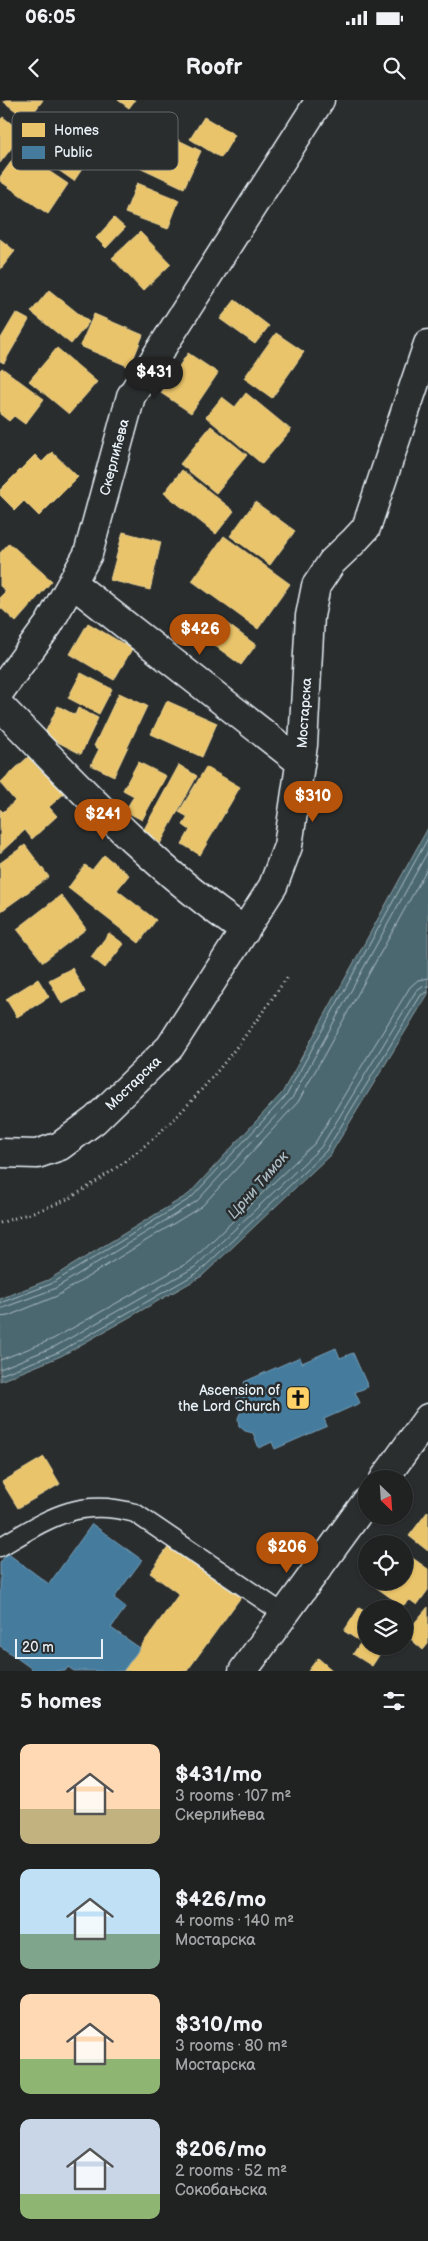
<!DOCTYPE html>
<meta charset="utf-8">
<style>
:root{--surface:#202222;--page:#282a2a;--text:#f1f3f6;--muted:#a2a4a5;--line:#3d3f40;--accent:#b45309}
body{margin:0;font-family:"Balsamiq Sans",sans-serif;background:var(--page);color:var(--text);height:100vh;display:flex;flex-direction:column;font-size:19px;white-space:nowrap}
*{box-sizing:border-box;margin:0}
p{font-size:16px;color:var(--muted)}
.icon{flex:none;width:28px;height:28px;fill:none;stroke:currentColor;stroke-width:2;stroke-linecap:round;stroke-linejoin:round}
.map{position:relative;height:1571px;overflow:hidden}
.sheet{display:flex;flex-direction:column;background:var(--surface);flex:1}
.sheet>*{flex:none}
.needle{width:32px;rotate:155deg}
.controls{position:absolute;left:358px;top:1370px;display:grid;gap:10px}
.controls a{display:grid;place-items:center;width:55px;height:55px;border-radius:50%;background:var(--surface);box-shadow:0 1px 4px #0004,0 0 0 1px var(--line);font-size:25px}
.scale{position:absolute;left:15px;bottom:12px;width:88px;box-sizing:border-box;padding-left:5px;border:2px solid #e8f1f8;border-top:0;font-size:14px;line-height:18px;white-space:nowrap;color:#e8f1f8;-webkit-text-stroke:4px #2a2d2e;paint-order:stroke}
.price{position:absolute;translate:-50% -42px;padding:0 11px;border-radius:18px;background:var(--accent);color:#fff;font-size:16px;line-height:32px;filter:drop-shadow(0 1px 2px #0008)}
.price::after{content:'';position:absolute;left:50%;top:30px;width:15px;height:11px;margin-left:-8px;background:inherit;clip-path:polygon(0 0,100% 0,50% 100%)}
.price.on{background:#222;color:#fff}
ul{padding:0;list-style:none}
li{display:flex;align-items:center;gap:15px;height:125px;padding:0 20px}
li span{display:grid;place-items:center;flex:none;width:140px;height:100px;border-radius:10px;color:#555}
li>.icon{margin-inline-start:auto}
span .icon{width:60px;height:60px;fill:#fffc;stroke-width:1}
li b{font-size:21px}
h2{display:flex;justify-content:space-between;align-items:center;height:60px;padding:0 20px;font-size:21px}
.status{display:flex;justify-content:space-between;align-items:center;height:35px;padding:0 25px;background:var(--surface);direction:ltr}
.status svg{height:14px;fill:currentColor}
header{display:flex;justify-content:space-between;align-items:center;height:65px;padding:0 20px;background:var(--surface);font-size:22px;font-weight:700}
.map>svg:first-child{display:block}
.water{fill:#4c6870;stroke:#8a9fa6}
.homes{fill:#e9c46a;stroke:#e9d295}
.public{fill:#457b9d;stroke:#769eb8}
.lines{fill:none;stroke-linecap:round;stroke-linejoin:round}
.shore{stroke:#aabac2;stroke-width:1}
.lane-casing{stroke:#e8f1f8;stroke-width:21}
.street-casing{stroke:#e8f1f8;stroke-width:31}
.path{stroke:#e8f1f8;stroke-width:3;stroke-dasharray:1 4;stroke-linecap:butt}
.lane{stroke:#2a2d2e;stroke-width:18}
.street{stroke:#2a2d2e;stroke-width:28}
.labels{text-anchor:middle;stroke-width:5;stroke-linejoin:round;paint-order:stroke}
.street-label{font-size:14px;fill:#e8f1f8;stroke:#2a2d2e}
.poi-label{font-size:14px;fill:#e8f1f8;stroke:#2a2d2e;text-anchor:end}
.water-label{font-size:15px;font-style:italic;fill:#aabac2;stroke:#2a2d2e}
.key{fill:#2a2d2e;stroke:#63686b;stroke-width:1}
.key-label{font-size:14px;fill:#e8f1f8}
</style>
<div class="status"><b>06:05</b><svg viewBox="0 0 49 12"><path d="M0 12V9h3v3zM5 12V6h3v6zM10 12V3h3v9zM15 12V0h3v12zM26 1h20v11H26zM47 4h2v5h-2z"/></svg></div>
<header><svg class="icon" aria-label="back" viewBox="0 0 24 24"><path d="M15 5l-7 7 7 7"/></svg>Roofr<svg class="icon" aria-label="search" viewBox="0 0 24 24"><circle cx="10" cy="10" r="6"/><path d="M15 15l6 6"/></svg></header>
<div class="map">
<svg width="428" height="1571" viewBox="0 0 428 1571">
<rect width="100%" height="100%" fill="#2a2d2e"/>
<filter id="ink" filterUnits="userSpaceOnUse"><feTurbulence type="fractalNoise" baseFrequency=".02" numOctaves="2"/><feDisplacementMap in="SourceGraphic" scale="10" xChannelSelector="R" yChannelSelector="G"/><feConvolveMatrix kernelMatrix="1 2 1 2 8 2 1 2 1" color-interpolation-filters="sRGB"/></filter>
<g filter="url(#ink)">
<path class="water" d="M428,728V894L330,1055L202,1176L61,1256L0,1281V1199L48,1180L189,1094L282,993Z"/>
<path class="homes" d="M5,0H43L28,20L4,2Z
M118,0H135L129,8Z
M3,17L23,33L0,63V20Z
M204,17L235,35L221,58L190,39Z
M149,26L201,51L184,88L131,63Z
M34,31L84,66L74,81L24,46Z
M19,51L68,84L48,114L0,81V77Z
M137,83L179,100L168,129L125,113Z
M114,118L125,128L106,148L96,138Z
M140,132L171,164L143,191L112,158Z
M0,139L15,151L0,170Z
M49,190L89,222L71,244L31,212Z
M235,200L269,226L255,244L220,219Z
M16,213L29,220L4,263L0,261V240Z
M94,214L143,235L130,267L80,246Z
M276,233L304,252L272,298L244,278Z
M57,248L97,282L69,314L29,281Z
M188,253L218,273L191,313L161,293Z
M2,268L44,299L25,324L14,316L9,321L0,314V270Z
M246,293L291,330L262,364L206,317L222,297L235,307Z
M211,326L247,355L216,393L180,364Z
M52,352L78,377L39,416L24,401L15,410L0,395V390L35,355L42,362Z
M182,370L234,411L216,434L164,393Z
M255,402L295,431L270,465L230,436Z
M123,432L161,442L150,490L110,480Z
M224,436L290,484L258,529L192,481Z
M9,443L52,481L16,522L0,507V497L6,491L0,486V453Z
M218,517L256,545L241,565L203,537Z
M88,523L132,549L114,580L70,554Z
M81,573L112,589L99,614L68,598Z
M119,593L147,606L114,676L91,665L99,649L94,646Z
M167,601L217,623L202,657L151,634Z
M58,606L75,615L78,608L98,618L81,654L44,635Z
M28,657L45,675L49,671L67,691L49,707L57,716L32,739L25,730L0,753V709L3,712L15,701L0,683Z
M138,662L166,676L142,720L125,711L134,696L123,690Z
M179,665L197,676L160,744L141,735Z
M206,667L240,687L200,755L182,744L190,730L183,725L188,717L179,712Z
M25,745L49,777L0,812V763Z
M104,755L129,775L117,790L156,820L139,843L68,788L85,765L92,770Z
M61,795L86,829L43,862L17,829Z
M109,833L124,844L105,868L91,857Z
M72,868L85,892L62,904L49,880Z
M38,879L49,897L17,917L6,899Z
M44,1357L60,1384L18,1408L2,1382Z
M428,1411V1451L409,1436Z
M169,1446L241,1497L187,1571H123L179,1494L150,1473Z
M404,1452L428,1469V1490L417,1505L410,1500L402,1506L369,1482L404,1481Z
M428,1507V1544L423,1550L405,1534Z
M359,1508L366,1512V1546H385L372,1566L353,1554L361,1542L344,1531Z
M318,1558L333,1571H308Z"/>
<path class="public" d="M336,1248L340,1258L353,1253L368,1287L355,1292L360,1303L324,1319L327,1326L275,1349L272,1342L259,1348L253,1333L245,1331L239,1326L238,1318L242,1309L235,1293L246,1288L244,1282L300,1257L302,1263Z
M92,1424L142,1460L114,1498L126,1507L111,1528L140,1548L123,1571H74L68,1567L65,1571H35L0,1546V1463L7,1453L49,1484Z"/>
<g class="lines">
<path class="shore" d="M0,1203L51,1184L191,1098L286,996L428,738
M0,1209L54,1189L197,1101L292,998L428,751
M0,1217L8,1216L57,1196L202,1106L298,1002L428,767
M0,1260L53,1239L191,1161L315,1043L410,887L418,880L428,878
M0,1269L56,1246L195,1167L321,1047L416,891L421,887L428,886
M0,1275L59,1252L199,1172L326,1051L421,895L428,892"/>
<defs>
<path id="lane" d="M0,1447C48,1419 77,1397 135,1413L284,1514"/>
<path id="street" d="M72,483L300,662
M0,591L49,524L88,454L131,296L320,0
M0,606C77,685 153,768 245,831
M0,1053L37,1054L60,1046L95,1020L170,947L273,786L288,746L303,645L310,516L316,486L332,462L353,442L366,428L428,244
M384,1379L428,1318
M243,1571L366,1402"/>
</defs>
<use href="#lane" class="lane-casing"/>
<use href="#street" class="street-casing"/>
<path class="path" d="M0,1123C20,1116 42,1110 61,1102C79,1094 94,1083 110,1072C185,1021 237,949 288,876"/>
<use href="#lane" class="lane"/>
<use href="#street" class="street"/>
</g>
</g>
<defs>
<symbol id="church-square" viewBox="-11 -11 22 22"><rect x="-9" y="-9" width="18" height="18" rx="4" fill="#ffd166" stroke="#2a2d2e"/><path d="M-1.2-6h2.4v3.5h3.3v2.4h-3.3V6h-2.4V-.1h-3.3v-2.4h3.3Z" fill="#111"/></symbol>
</defs>
<g fill-rule="evenodd">
<use href="#church-square" x="284" y="1284" width="28" height="28"/>
</g>
<g class="labels">
<g class="street-label">
<text transform="translate(114 357) rotate(-75)" y="5">Скерлићева</text>
<text transform="translate(304 613) rotate(-86)" y="5">Мостарска</text>
<text transform="translate(133 983) rotate(-44)" y="5">Мостарска</text>
</g>
<g class="poi-label">
<text x="280" y="1295">Ascension of<tspan x="280" dy="16">the Lord Church</tspan></text>
</g>
<g class="water-label">
<text transform="translate(258 1085) rotate(-49)" y="5">Црни Тимок</text>
</g>
</g>
<rect x="12" y="12" width="166" height="58" rx="8" class="key"/>
<rect x="22" y="23" width="23" height="14" fill="#e9c46a"/>
<rect x="22" y="46" width="23" height="13" fill="#457b9d"/>
<g class="key-label">
<text x="54" y="35">Homes</text>
<text x="54" y="57">Public</text>
</g>
</svg>
<div class="controls">
<a><svg class="needle" viewBox="-14 -14 28 28"><path d="M0-13l5 13h-10z" fill="#e53935"/><path d="M0 13l5-13h-10z" fill="#a2a4a5"/></svg></a>
<a><svg class="icon" aria-label="locate" viewBox="0 0 24 24"><circle cx="12" cy="12" r="6"/><path d="M12 2v4M12 18v4M2 12h4M18 12h4"/></svg></a>
<a><svg class="icon" aria-label="layers" viewBox="0 0 24 24"><path d="M12 4l9 5-9 5-9-5zM3 14l9 5 9-5"/></svg></a>
</div>
<div class="scale">20 m</div>
<b class="price on" style="left:154px;top:299px">$431</b>
<b class="price" style="left:200px;top:556px">$426</b>
<b class="price" style="left:313px;top:723px">$310</b>
<b class="price" style="left:103px;top:741px">$241</b>
<b class="price" style="left:287px;top:1474px">$206</b>
</div>
<section class="sheet">
<h2>5 homes<svg class="icon" aria-label="filters" viewBox="0 0 24 24"><path d="M4 7h16M4 17h16"/><circle cx="9" cy="7" r="2"/><circle cx="15" cy="17" r="2"/></svg></h2>
<ul>
<li><span style="background:linear-gradient(#ffd9b3 65%,#c2b280 0)"><svg class="icon" aria-label="home" viewBox="0 0 24 24"><path d="M3 11l9-7 9 7M6 9v11h12V9"/></svg></span><div><b>$431/mo</b><p>3 rooms · 107 m²</p><p>Скерлићева</p></div></li>
<li><span style="background:linear-gradient(#bfe0f5 65%,#7fa58c 0)"><svg class="icon" aria-label="home" viewBox="0 0 24 24"><path d="M3 11l9-7 9 7M6 9v11h12V9"/></svg></span><div><b>$426/mo</b><p>4 rooms · 140 m²</p><p>Мостарска</p></div></li>
<li><span style="background:linear-gradient(#ffd9b3 65%,#8fb573 0)"><svg class="icon" aria-label="home" viewBox="0 0 24 24"><path d="M3 11l9-7 9 7M6 9v11h12V9"/></svg></span><div><b>$310/mo</b><p>3 rooms · 80 m²</p><p>Мостарска</p></div></li>
<li><span style="background:linear-gradient(#c9d6e8 75%,#8fb573 0)"><svg class="icon" aria-label="home" viewBox="0 0 24 24"><path d="M3 11l9-7 9 7M6 9v11h12V9"/></svg></span><div><b>$206/mo</b><p>2 rooms · 52 m²</p><p>Сокобањска</p></div></li>
</ul>
</section>
